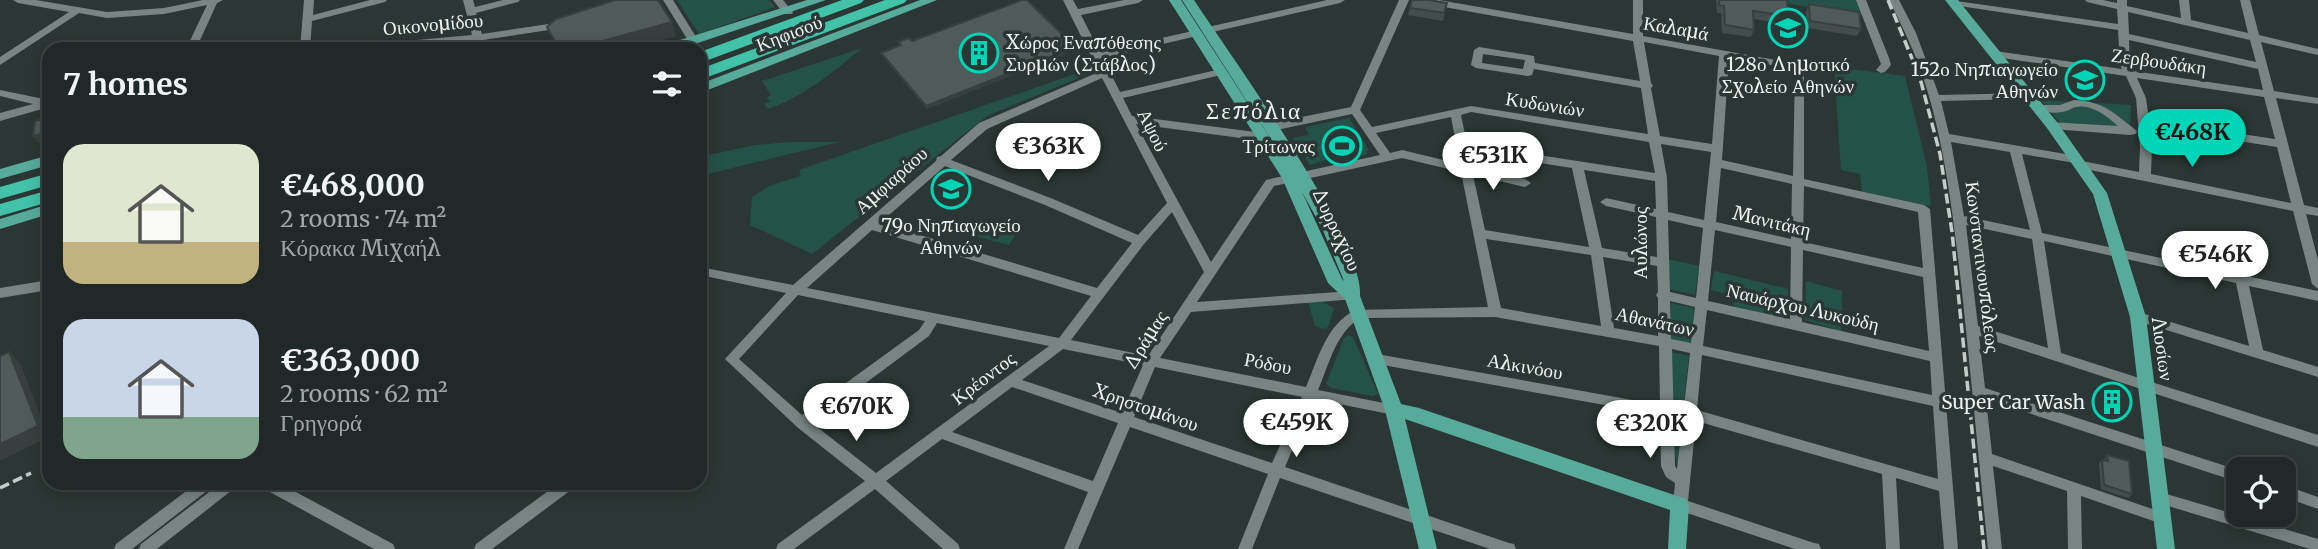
<!DOCTYPE html>
<meta charset="utf-8">
<style>
:root{--surface:#202927;--page:#2d3533;--text:#f1f3f6;--muted:#a2a6a7;--line:#3d4544;--accent:#00d5b7}
body{margin:0;font-family:Merriweather,serif;background:var(--page);color:var(--text);height:100vh;display:flex;flex-direction:column;font-size:26px;white-space:nowrap}
*{box-sizing:border-box;margin:0}
p{font-size:23px;color:var(--muted)}
.icon{flex:none;width:38px;height:38px;fill:none;stroke:currentColor;stroke-width:2;stroke-linecap:round;stroke-linejoin:round}
.map{position:relative;flex:1;overflow:hidden}
.panel{position:absolute;left:42px;top:42px;width:665px;height:448px;display:flex;flex-direction:column;background:var(--surface);border-radius:21px;box-shadow:0 4px 18px #0003,0 0 0 2px var(--line)}
.panel>*{flex:none}
.tools{position:absolute;left:2226px;top:457px;display:grid;gap:14px}
.tools a{display:grid;place-items:center;width:70px;height:70px;border-radius:14px;background:var(--surface);box-shadow:0 4px 18px #0003,0 0 0 2px var(--line);font-size:35px}
.price{position:absolute;translate:-50% -60px;padding:0 16px;border-radius:24px;background:#fff;color:#222;font-size:23px;line-height:46px;filter:drop-shadow(0 2px 4px #0008)}
.price::after{content:'';position:absolute;left:50%;top:42px;width:21px;height:16px;margin-left:-10px;background:inherit;clip-path:polygon(0 0,100% 0,50% 100%)}
.price.on{background:var(--accent);color:#111}
ul{padding:0;list-style:none}
li{display:flex;align-items:center;gap:21px;height:175px;padding:0 21px}
li span{display:grid;place-items:center;flex:none;width:196px;height:140px;border-radius:21px;color:#555}
li>.icon{margin-inline-start:auto}
span .icon{width:84px;height:84px;fill:#fffc;stroke-width:1}
li b{font-size:30px}
h2{display:flex;justify-content:space-between;align-items:center;height:84px;padding:0 21px;font-size:30px}
.map>svg:first-child{display:block}
.green{fill:#255248}
.lines{fill:none;stroke-linecap:round;stroke-linejoin:round}
.minor{fill:#788582;fill-rule:evenodd}
.major{fill:#58aa9a;fill-rule:evenodd}
.highway{fill:#43c2aa;fill-rule:evenodd}
.rail{stroke:#c4ccca;stroke-width:3.5;stroke-dasharray:10 4.5;stroke-linecap:butt}
.wall{fill:#434e4c}
.shaded-wall{fill:#37403e}
.building{fill:#4e5b58;stroke:#37403e;stroke-width:2}
.labels{text-anchor:middle;stroke-width:7;stroke-linejoin:round;paint-order:stroke}
.street-label{font-size:19px;fill:#ebf2f0;stroke:#2b3734}
.poi-label{font-size:19px;fill:#ebf2f0;stroke:#2b3734;text-anchor:end}
.quarter-label{font-size:23px;letter-spacing:2px;fill:#ebf2f0;stroke:#2b3734}
</style>
<div class="map">
<svg width="2318" height="549" viewBox="0 0 2318 549">
<rect width="100%" height="100%" fill="#2b3734"/>
<path class="green" d="M677,0H769L775,7L699,34Z
M1765,0H1857L1864,15Z
M862,48C832,73 805,96 768,109L764,104L770,102L767,97L771,95L762,81Z
M1098,66L1100,69L987,116L812,254L750,225L752,197L771,185L801,176L799,170Z
M1834,67L1905,76L1927,167L1931,206L1862,192L1860,174L1841,170Z
M2041,100L2131,105L2130,129L2060,123Z
M1349,118L1369,150L1366,151L1368,154L1331,162L1329,159L1310,165L1293,138L1309,135L1305,127Z
M790,142H839L700,176V157L755,145Z
M981,220L1018,230V231L1009,245L971,235Z
M1668,259L1699,266L1695,295L1670,289Z
M1714,271L1788,289V317L1783,318L1733,306L1734,296L1711,290Z
M1806,281L1842,291L1841,331L1805,320Z
M1308,302H1323L1334,308L1328,327L1323,329L1315,326Z
M1671,303L1694,308L1693,344L1669,339Z
M1348,335L1353,337L1378,394L1373,396L1331,388L1326,384L1344,338Z
M1667,351L1689,356L1677,466L1670,413Z"/>
<g class="lines">
<path class="minor" d="M13,0H36L107,12L164,8L203,0H223L217,3L196,49H186L207,5L164,14L107,18L79,13L0,65V57L69,12L18,3Z
M304,0H314L313,15L370,0H387L385,2L312,21L310,49H300Z
M463,0H473L475,7L503,0H520L518,2L476,13L482,34L562,22L567,25L562,28L483,40L481,49H471L472,42L386,49H345L350,46L472,35Z
M663,0H673L698,40L697,42H689Z
M773,0H783L793,12L792,14H784Z
M1063,0H1073L1078,9L1124,0H1143L1138,3L1081,15L1100,52L1197,30L1202,33L1197,36L1103,58L1120,92L1221,69L1226,72L1221,75L1123,98L1132,116L1263,133L1269,137L1263,141L1136,124L1211,262L1266,180L1380,155L1352,114L1272,131L1267,127L1272,123L1351,107L1399,0H1409L1360,110L1372,127L1471,106L1648,134L1641,88L1534,69L1532,75L1528,76L1476,68L1471,65L1474,50L1479,47L1534,56L1535,63L1640,81L1633,41L1422,3L1417,0H1439L1633,34V0H1643V36L1804,65V179L1924,205L1930,209L1958,549H1944L1939,491L1896,478L1900,549H1886L1882,474L1696,421L1688,501L1814,543L1819,544L1821,549H1795L1675,509L1673,505L1675,483L1666,477L1661,466L1660,415L1377,364L1372,363L1371,359L1372,355L1377,354L1660,405L1659,346L1495,317L1361,318C1336,331 1329,365 1318,390L1394,405L1399,406L1401,410L1399,414L1394,415L1314,399L1285,467L1509,543L1514,544L1516,549H1490L1280,478L1252,549H1238L1268,474L1130,427L1078,549H1064L1088,492L942,439L886,481L958,544L960,549H943L875,489L794,549H776L778,544L865,481L797,427L725,359L786,293L700,275V267L793,285L936,161L937,157L941,156L979,123L1099,72ZM1644,42L1719,56L1712,144L1660,136L1651,88L1653,86L1651,83ZM1483,54L1525,60L1523,69L1482,63ZM1729,58L1795,69L1793,176L1722,160ZM1102,78L1167,203L1138,235L1053,199L951,160L987,129ZM1471,112L1649,142L1655,173L1467,144L1461,115ZM1451,117L1460,164L1402,150L1390,153L1376,133ZM1661,144L1711,152L1704,220L1668,212L1667,178ZM1468,152L1572,168L1589,247L1485,230L1473,175L1525,187L1531,183L1525,179L1472,167ZM1402,158L1461,172L1488,307L1355,310C1326,325 1318,359 1306,387L1160,358L1191,312L1356,299L1358,296L1356,293L1352,291L1197,302L1274,186ZM945,166L1045,205L1132,243L1097,288L880,223ZM1721,168L1792,184L1791,239L1716,222ZM1584,170L1655,181L1656,209L1606,198L1600,202L1606,206L1656,217L1657,257L1602,248ZM1804,186L1918,212L1923,268L1803,242ZM1172,212L1204,272L1148,356L1071,340L1144,244ZM1668,220L1703,228L1696,298L1670,292ZM872,230L1091,296L1059,338L807,288ZM1715,230L1791,247L1790,319L1708,301ZM1486,239L1591,255L1601,326L1501,308ZM1803,250L1923,277L1929,351L1802,322ZM1603,257L1657,266L1658,292L1656,295L1658,298V336L1614,328ZM798,295L925,321L919,330L802,415L739,359ZM1670,301L1695,307L1691,343L1671,339ZM1707,310L1930,361L1932,395L1703,346ZM937,323L1049,346L876,473L812,423L929,336ZM1063,349L1143,365L1122,413L1022,380ZM1672,349L1690,353L1677,469L1675,466ZM1702,355L1933,406L1938,479L1697,410ZM1155,367L1302,397L1272,463L1134,417ZM1012,387L1118,423L1093,481L952,432Z
M1327,0H1345L1340,3L1208,33L1203,30L1208,27Z
M1856,0H1866L1889,58L1891,65L1885,72L1881,73L1876,70L1881,64Z
M1889,0H1899L1916,33L1939,95L2028,93L2033,96L2028,99L1941,101L1949,134L2077,156L2081,157L2082,161L2139,172L2140,148L2136,98L2126,76L1995,57L1990,54L1995,51L2122,69L2120,64L2118,30L1953,5L1950,4L1949,0L2118,24L2117,9L2087,2L2085,0H2103L2117,3V0H2127V6L2181,18L2179,0H2189L2191,20L2248,33L2240,0H2250L2259,35L2318,49V55L2261,42L2274,91L2318,98V104L2276,98L2304,205L2318,208V216L2306,214L2318,260V289L2312,284L2293,211L2080,168L2076,167L2075,163L2022,154L2042,233L2318,291V301L2249,286L2263,350L2318,367V377L2134,320L2132,317L2134,314L2138,312L2249,346L2236,283L2044,241L2061,353L2318,435V447L1979,336L1985,388L2238,470V482L1986,399L1992,454L2167,514L2169,518L2167,522L2162,524L2081,496L2082,549H2068L2067,491L1993,466L2002,549H1988C1979,463 1971,377 1962,291C1953,216 1945,139 1920,68C1911,44 1900,22 1889,0ZM2128,12L2250,40L2256,62L2129,34ZM2129,40L2258,69L2263,90L2133,71L2130,64ZM2137,78L2264,97L2275,139L2149,120L2146,98ZM2149,127L2277,147L2291,203L2151,174L2152,148ZM1951,142L2010,152L2030,230L1964,216ZM1966,225L2032,239L2048,348L1978,326Z
M0,90L49,100V107L0,121V113L33,104L0,96Z
M2074,100C2104,101 2115,114 2137,131L2136,134L2130,135L2052,129L2048,128L2047,125L2048,122L2118,126C2108,117 2092,104 2077,107C2072,107 2071,110 2066,111C2057,114 2040,113 2033,108L2038,105H2060Z
M49,280V290L0,298V288Z
M197,483H214L212,487L132,549H114L116,544Z
M221,483H238L236,487L157,549H139L141,544Z
M259,483H279L393,544L395,549H374L261,487Z
M559,483H577L575,487L492,549H474L476,544Z
M2284,485L2318,497V509L2284,497Z
M2160,492L2318,539V549H2310L2155,502L2153,498L2155,494Z"/>
<path class="major" d="M807,0H826L680,49H659L661,46Z
M920,0H937L700,93V84Z
M1169,0H1181L1287,164L1182,0H1194C1230,55 1364,239 1360,296L1401,404L1419,408L1686,499L1689,505L1686,549H1668L1670,510L1405,419L1437,549H1419L1385,410L1345,299L1328,283L1282,178ZM1302,192L1322,228L1344,281L1342,279Z
M1945,0H1958L2057,122L2107,193L2146,317L2175,549H2157L2130,317L2093,194L2047,128Z
M49,155V165L0,179V169Z
M49,204V214L0,229V219Z"/>
<path class="highway" d="M842,0H864L861,3L700,63V52Z
M885,0H907L904,3L700,80V69Z
M49,173V185L0,199V187Z
M49,190V202L0,216V204Z"/>
<path class="rail" d="M1888,0L1920,78L1940,154L1952,232L1984,549
M0,488L31,473"/>
</g>
<path class="wall" d="M1716,0H1784L1788,16L1785,24L1754,19V30L1751,37L1722,33L1721,13H1717Z
M1447,3L1443,21L1408,15L1410,8Z
M1809,4L1861,29L1857,36L1807,28L1806,12Z
M912,41L1075,50L927,109L882,56L881,53L899,46L898,42Z
M2104,384L2132,406L2125,413L2098,405V391Z
M2107,455L2132,494L2128,498L2101,489L2099,463L2102,460H2104Z"/>
<path class="shaded-wall" d="M672,22L676,36L631,49H574Z
M1075,47V50L927,109L926,106Z
M49,132V146L42,147L33,136Z
M9,352L20,363L49,437L0,461V444Z"/>
<path class="building" d="M615,0H658L672,22L574,49H559L547,27L556,19Z
M1022,0H1027L1075,47L926,106L881,53L901,45L898,42L909,38L912,41Z
M1412,0H1429L1447,3L1444,13L1410,8Z
M1719,0H1787L1788,16L1753,11L1754,30L1725,25L1724,6L1719,5Z
M1809,4L1859,12L1861,29L1810,21Z
M309,44L307,49H286L288,46Z
M49,117V132L33,136L35,121Z
M9,352L38,426L0,444V356Z
M2104,384L2132,391V406L2104,398Z
M2107,455L2129,461L2132,494L2104,485L2102,460L2108,461Z"/>
<defs>
<symbol id="school-ring" viewBox="-11 -11 22 22"><circle r="9.5" fill="#2b3734" stroke="#00d5b7" stroke-width="1.5"/><path d="M0-5L7-2L0 1L-7-2ZM-4 1L0 2.5L4 1V4Q0 6-4 4Z" fill="#00d5b7"/></symbol>
<symbol id="building-ring" viewBox="-11 -11 22 22"><circle r="9.5" fill="#2b3734" stroke="#00d5b7" stroke-width="1.5"/><path d="M-4-6H4V6H1V3H-1V6H-4ZM-2.5-4.3h1.7v1.8h-1.7ZM.8-4.3h1.7v1.8H.8ZM-2.5-1h1.7V.8h-1.7ZM.8-1h1.7V.8H.8Z" fill="#00d5b7"/></symbol>
<symbol id="stadium-ring" viewBox="-11 -11 22 22"><circle r="9.5" fill="#2b3734" stroke="#00d5b7" stroke-width="1.5"/><path d="M0-5a6.5 5 0 1 0 0 10a6.5 5 0 1 0 0-10ZM-3.5-1.8h7v3.6h-7Z" fill="#00d5b7"/></symbol>
</defs>
<g fill-rule="evenodd">
<use href="#school-ring" x="1766" y="6" width="44" height="44"/>
<use href="#building-ring" x="957" y="31" width="44" height="44"/>
<use href="#school-ring" x="2063" y="58" width="44" height="44"/>
<use href="#stadium-ring" x="1320" y="124" width="44" height="44"/>
<use href="#school-ring" x="929" y="167" width="44" height="44"/>
<use href="#building-ring" x="2090" y="380" width="44" height="44"/>
</g>
<g class="labels">
<g class="street-label">
<text transform="translate(433 24) rotate(-5)" y="7">Οικονομίδου</text>
<text transform="translate(1676 28) rotate(10)" y="7">Καλαμά</text>
<text transform="translate(789 33) rotate(-21)" y="7">Κηφισού</text>
<text transform="translate(2159 61) rotate(8)" y="7">Ζερβουδάκη</text>
<text transform="translate(1545 104) rotate(9)" y="7">Κυδωνιών</text>
<text transform="translate(1153 130) rotate(63)" y="7">Αψού</text>
<text transform="translate(891 180) rotate(-42)" y="7">Αμφιαράου</text>
<text transform="translate(1772 221) rotate(13)" y="7">Μανιτάκη</text>
<text transform="translate(1337 229) rotate(65)" y="7">Δυρραχίου</text>
<text transform="translate(1640 243) rotate(-90)" y="7">Αυλώνος</text>
<text transform="translate(1983 267) rotate(83)" y="7">Κωνσταντινουπόλεως</text>
<text transform="translate(1803 307) rotate(13)" y="7">Ναυάρχου Λυκούδη</text>
<text transform="translate(1655 321) rotate(12)" y="7">Αθανάτων</text>
<text transform="translate(1145 340) rotate(-58)" y="7">Δράμας</text>
<text transform="translate(2163 349) rotate(82)" y="7">Λιοσίων</text>
<text transform="translate(1268 363) rotate(11)" y="7">Ρόδου</text>
<text transform="translate(1525 366) rotate(10)" y="7">Αλκινόου</text>
<text transform="translate(983 378) rotate(-37)" y="7">Κρέοντος</text>
<text transform="translate(1146 407) rotate(19)" y="7">Χρηστομάνου</text>
</g>
<g class="poi-label">
<text x="1006" y="49" text-anchor="start">Χώρος Εναπόθεσης<tspan x="1006" dy="22">Συρμών (Στάβλος)</tspan></text>
<text x="1788" y="71" text-anchor="middle">128ο Δημοτικό<tspan x="1788" dy="22">Σχολείο Αθηνών</tspan></text>
<text x="2058" y="76">152ο Νηπιαγωγείο<tspan x="2058" dy="22">Αθηνών</tspan></text>
<text x="1315" y="153">Τρίτωνας</text>
<text x="951" y="232" text-anchor="middle">79ο Νηπιαγωγείο<tspan x="951" dy="22">Αθηνών</tspan></text>
<text x="2085" y="409">Super Car Wash</text>
</g>
<g class="quarter-label">
<text x="1254" y="119">Σεπόλια</text>
</g>
</g>
</svg>
<div class="tools">
<a><svg class="icon" aria-label="locate" viewBox="0 0 24 24"><circle cx="12" cy="12" r="6"/><path d="M12 2v4M12 18v4M2 12h4M18 12h4"/></svg></a>
</div>
<b class="price on" style="left:2192px;top:169px">€468K</b>
<b class="price" style="left:1048px;top:183px">€363K</b>
<b class="price" style="left:1493px;top:192px">€531K</b>
<b class="price" style="left:2215px;top:291px">€546K</b>
<b class="price" style="left:856px;top:443px">€670K</b>
<b class="price" style="left:1296px;top:459px">€459K</b>
<b class="price" style="left:1650px;top:460px">€320K</b>
<section class="panel">
<h2>7 homes<svg class="icon" aria-label="filters" viewBox="0 0 24 24"><path d="M4 7h16M4 17h16"/><circle cx="9" cy="7" r="2"/><circle cx="15" cy="17" r="2"/></svg></h2>
<ul>
<li><span style="background:linear-gradient(#dfe7d0 70%,#c2b280 0)"><svg class="icon" aria-label="home" viewBox="0 0 24 24"><path d="M3 11l9-7 9 7M6 9v11h12V9"/></svg></span><div><b>€468,000</b><p>2 rooms · 74 m²</p><p>Κόρακα Μιχαήλ</p></div></li>
<li><span style="background:linear-gradient(#c9d6e8 70%,#7fa58c 0)"><svg class="icon" aria-label="home" viewBox="0 0 24 24"><path d="M3 11l9-7 9 7M6 9v11h12V9"/></svg></span><div><b>€363,000</b><p>2 rooms · 62 m²</p><p>Γρηγορά</p></div></li>
</ul>
</section>
</div>
